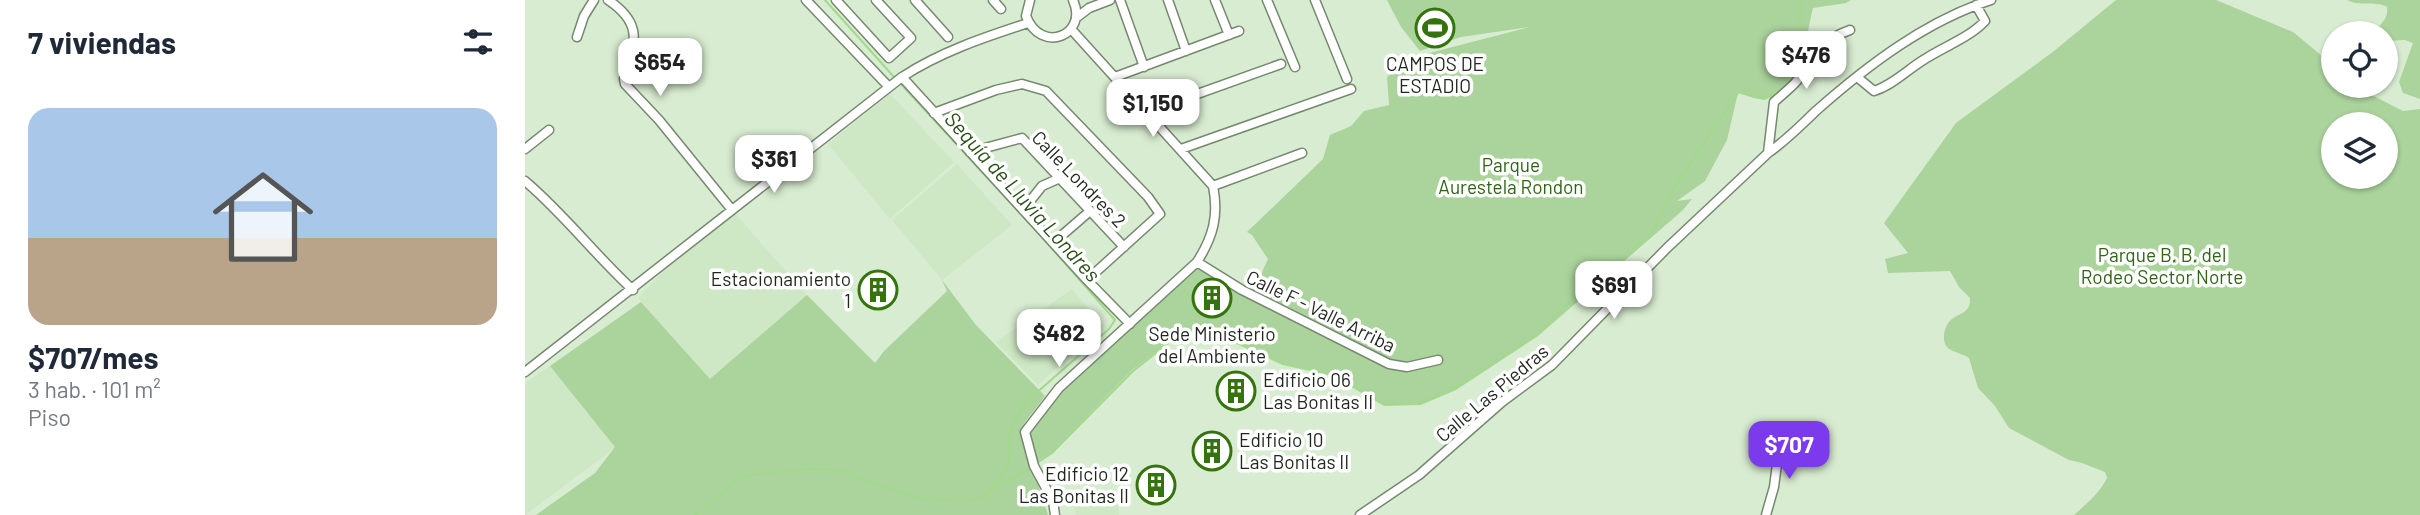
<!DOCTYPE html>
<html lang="es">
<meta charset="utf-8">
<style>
:root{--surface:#fff;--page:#f2f2f3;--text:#1f2937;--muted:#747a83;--line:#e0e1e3;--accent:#7c3aed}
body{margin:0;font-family:Barlow,sans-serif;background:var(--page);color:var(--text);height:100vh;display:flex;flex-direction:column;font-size:26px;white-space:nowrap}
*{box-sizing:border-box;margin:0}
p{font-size:23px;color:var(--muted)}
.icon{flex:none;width:38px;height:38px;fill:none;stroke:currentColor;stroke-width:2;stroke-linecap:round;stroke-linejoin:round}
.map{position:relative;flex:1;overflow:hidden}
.sheet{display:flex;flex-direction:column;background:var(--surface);width:525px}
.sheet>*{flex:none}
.buttons{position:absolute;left:1796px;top:21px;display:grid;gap:14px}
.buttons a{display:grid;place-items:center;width:77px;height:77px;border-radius:50%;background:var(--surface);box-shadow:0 2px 5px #0004;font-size:35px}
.price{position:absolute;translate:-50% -60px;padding:0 16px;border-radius:14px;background:#fff;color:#222;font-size:23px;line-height:46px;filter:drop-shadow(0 2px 4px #0008)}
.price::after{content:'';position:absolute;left:50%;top:42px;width:21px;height:16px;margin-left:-10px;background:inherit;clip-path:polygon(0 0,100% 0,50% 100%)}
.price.on{background:var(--accent);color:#fff}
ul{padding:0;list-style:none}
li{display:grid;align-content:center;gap:14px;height:371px;padding:0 28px}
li+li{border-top:2px solid var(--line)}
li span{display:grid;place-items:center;height:217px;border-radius:21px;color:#555}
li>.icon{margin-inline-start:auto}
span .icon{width:126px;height:126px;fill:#fffc;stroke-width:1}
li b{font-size:30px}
h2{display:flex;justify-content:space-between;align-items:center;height:84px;padding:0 28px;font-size:30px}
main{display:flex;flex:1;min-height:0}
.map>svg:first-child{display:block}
.built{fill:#cee7c4}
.green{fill:#abd39c;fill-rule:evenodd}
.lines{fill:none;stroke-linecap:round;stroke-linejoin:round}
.stream{stroke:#a0da8a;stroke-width:2}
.minor-casing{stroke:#76886f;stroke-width:11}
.minor{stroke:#fff;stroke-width:8}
.labels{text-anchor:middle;stroke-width:7;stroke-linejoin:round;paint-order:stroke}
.poi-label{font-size:19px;fill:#1f261c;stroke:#fff}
.park-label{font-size:19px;fill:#2f6414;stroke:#fff}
.street-label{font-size:19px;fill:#1f261c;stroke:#fff}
.water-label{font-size:21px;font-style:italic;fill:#2a4f1a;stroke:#fff}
</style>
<main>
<section class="sheet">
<h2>7 viviendas<svg class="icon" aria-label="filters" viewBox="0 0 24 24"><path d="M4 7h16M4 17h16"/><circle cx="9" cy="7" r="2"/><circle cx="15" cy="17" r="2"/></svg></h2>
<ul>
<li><span style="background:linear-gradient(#a9c7e8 60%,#b9a48a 0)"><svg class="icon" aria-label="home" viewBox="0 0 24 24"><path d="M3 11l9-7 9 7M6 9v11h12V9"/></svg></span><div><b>$707/mes</b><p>3 hab. · 101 m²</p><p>Piso</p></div></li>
</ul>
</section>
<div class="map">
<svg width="1895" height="515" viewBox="0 0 1895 515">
<rect width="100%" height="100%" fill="#d8ecd1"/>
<path class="built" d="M365,94L429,162L365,219L303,144Z
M432,164L487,225L417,280L367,220Z
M207,210L280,293L325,351L185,379L113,298L149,259Z
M547,289L578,326L513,385L471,342Z
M25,366L91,447L0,515V383Z
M593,501L594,515H551L548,503Z"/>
<path class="green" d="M862,0H1326L1321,3L1288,8C1279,40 1282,92 1239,99C1232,100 1220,95 1213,93L1202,140L1180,181L1152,201L1167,199L1158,210L1013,336L931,390L896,405L859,406L802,373L758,364L693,333L674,329L647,340L606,371L527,452L509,464L501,432L521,405L672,265L727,294L743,259L727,235L722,232L798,159L805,135L826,126L839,111L864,105L862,77L889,57L1005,27L936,37L895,51L876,27Z
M1591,0H1691L1768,32L1808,65V86H1829L1878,111L1895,109V515H1549C1562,503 1574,494 1582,478L1580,472L1557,463L1544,460L1484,428L1470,406L1453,388L1444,358C1438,354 1428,352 1423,348C1416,342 1419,328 1424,322C1433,312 1446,315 1445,298L1434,287L1425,271L1363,273L1360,259L1383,253L1359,223L1431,123L1529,51ZM1808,124H1860V177H1808Z
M1822,0H1895V99L1878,93L1874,82L1888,43L1880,40L1861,41L1860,33H1851C1854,23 1864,20 1862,7C1849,0 1835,7 1822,0Z
M417,280L451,325L520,396L500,422L496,431L523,515H11L70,473L90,447L25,366L116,302L185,379L282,295L350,363L359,351L422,291Z"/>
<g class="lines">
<path class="stream" d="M300,0L369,77
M374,82L516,236L590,320L584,329L501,402L485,430L484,464L464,492
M1262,85C1284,60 1272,31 1276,0
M512,463L527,453L607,372L647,340L674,330L692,334L758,364L812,376L859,404L894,403L923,392L1016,332L1075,270L1100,256L1126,234L1152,183L1213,93L1217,91L1239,99L1255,91
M170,515C186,500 200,494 214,476L282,469L316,470L356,486L407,502L433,498L444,500L453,499L505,468"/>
<defs>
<path id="minor" d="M83,0C119,24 110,43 99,79L100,84L134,120L207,210
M281,0L364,87
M311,0L364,58L386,38L351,0
M390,0L423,37
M468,0L476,9
M505,0L501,16C516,55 564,35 548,0
M595,0L619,67
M643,0L661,51
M690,0L704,35
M742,0L770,67
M790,0L822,79
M551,18L564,8L585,0
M52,37L59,16L69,0
M377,77L562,280L605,324
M590,77L714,31
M1332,77L1349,91C1368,85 1383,69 1400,59C1420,46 1444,38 1460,21L1451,5
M622,112L756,64
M409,113L471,90L497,84L521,91L623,197L635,214L562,280
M0,149L24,130
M656,149L826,89
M445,152L497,138L599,247
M1243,153L1249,102C1256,96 1263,90 1270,83C1292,58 1289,43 1325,30
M0,181C39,214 70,255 108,290
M688,186L777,153
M498,210L517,186L535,178
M528,243L565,211
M672,262L717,290L864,364L882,367L913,360
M0,372L377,77C415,52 460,37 503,23
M530,515L528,501L509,466L500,432L534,388L672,262C688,237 694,216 688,186L546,29
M835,515L894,475L977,402L1027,365L1142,248L1243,153C1262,140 1276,125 1292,110C1343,65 1401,21 1466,0
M1241,515L1249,487L1255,441"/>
</defs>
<use href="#minor" class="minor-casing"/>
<use href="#minor" class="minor"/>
</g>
<defs>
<symbol id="stadium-ring" viewBox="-11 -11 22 22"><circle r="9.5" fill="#fff" stroke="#34730d" stroke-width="1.5"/><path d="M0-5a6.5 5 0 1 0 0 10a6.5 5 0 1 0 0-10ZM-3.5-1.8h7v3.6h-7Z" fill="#34730d"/></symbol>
<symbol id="building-ring" viewBox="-11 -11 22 22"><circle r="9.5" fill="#fff" stroke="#34730d" stroke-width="1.5"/><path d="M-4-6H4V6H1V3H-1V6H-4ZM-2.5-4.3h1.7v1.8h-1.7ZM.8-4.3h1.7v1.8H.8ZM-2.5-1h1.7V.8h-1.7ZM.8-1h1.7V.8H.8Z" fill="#34730d"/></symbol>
</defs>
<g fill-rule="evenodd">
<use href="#stadium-ring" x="888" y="6" width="44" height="44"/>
<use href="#building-ring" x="331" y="268" width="44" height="44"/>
<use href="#building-ring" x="665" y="276" width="44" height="44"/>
<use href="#building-ring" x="689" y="369" width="44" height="44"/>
<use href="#building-ring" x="665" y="429" width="44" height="44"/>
<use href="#building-ring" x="609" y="463" width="44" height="44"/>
</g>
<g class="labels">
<g class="poi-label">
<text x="910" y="71">CAMPOS DE<tspan x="910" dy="22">ESTADIO</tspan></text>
<text x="326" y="286" text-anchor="end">Estacionamiento<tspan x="326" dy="22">1</tspan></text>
<text x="687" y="341">Sede Ministerio<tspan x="687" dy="22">del Ambiente</tspan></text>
<text x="738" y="387" text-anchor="start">Edificio 06<tspan x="738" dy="22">Las Bonitas II</tspan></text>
<text x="714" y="447" text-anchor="start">Edificio 10<tspan x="714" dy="22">Las Bonitas II</tspan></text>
<text x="604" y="481" text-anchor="end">Edificio 12<tspan x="604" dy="22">Las Bonitas II</tspan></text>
</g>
<g class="park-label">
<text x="986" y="172">Parque<tspan x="986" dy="22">Aurestela Rondon</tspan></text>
<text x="1637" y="262">Parque B. B. del<tspan x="1637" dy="22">Rodeo Sector Norte</tspan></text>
</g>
<g class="street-label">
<text transform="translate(554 179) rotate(46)" y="7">Calle Londres 2</text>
<text transform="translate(796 311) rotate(26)" y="7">Calle F - Valle Arriba</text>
<text transform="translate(967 393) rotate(-40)" y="7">Calle Las Piedras</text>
</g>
<g class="water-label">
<text transform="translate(497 197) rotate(48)" y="7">Sequía de Lluvia Londres</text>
</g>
</g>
</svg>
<div class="buttons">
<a><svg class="icon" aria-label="locate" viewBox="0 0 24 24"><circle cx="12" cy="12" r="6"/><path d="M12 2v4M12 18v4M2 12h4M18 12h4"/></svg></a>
<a><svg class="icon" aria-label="layers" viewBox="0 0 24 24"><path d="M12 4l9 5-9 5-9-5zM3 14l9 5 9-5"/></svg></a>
</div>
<b class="price" style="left:1281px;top:91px">$476</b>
<b class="price" style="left:135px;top:98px">$654</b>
<b class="price" style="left:628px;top:139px">$1,150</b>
<b class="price" style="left:249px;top:195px">$361</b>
<b class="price" style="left:1089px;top:321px">$691</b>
<b class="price" style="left:534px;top:369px">$482</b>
<b class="price on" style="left:1264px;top:481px">$707</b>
</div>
</main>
